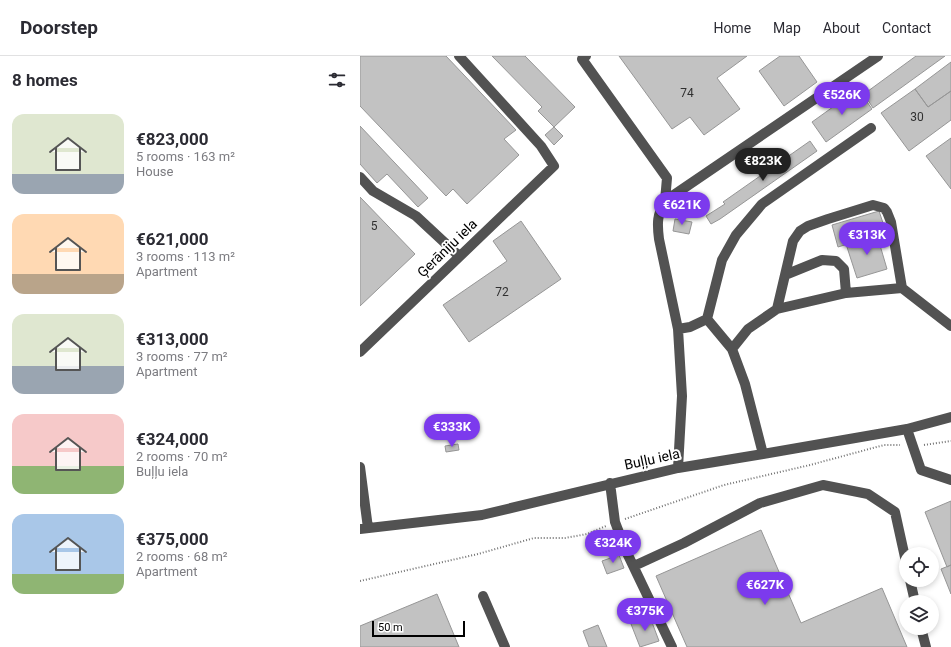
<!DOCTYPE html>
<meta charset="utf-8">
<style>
:root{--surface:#fff;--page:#f7f7f7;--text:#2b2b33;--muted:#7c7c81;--line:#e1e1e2;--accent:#7c3aed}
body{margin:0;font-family:Roboto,sans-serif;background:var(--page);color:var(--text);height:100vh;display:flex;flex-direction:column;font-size:15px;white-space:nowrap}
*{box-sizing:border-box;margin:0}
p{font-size:13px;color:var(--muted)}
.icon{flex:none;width:22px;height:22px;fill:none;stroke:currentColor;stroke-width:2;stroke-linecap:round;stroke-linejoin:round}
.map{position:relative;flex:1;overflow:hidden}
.side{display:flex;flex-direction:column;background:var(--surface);width:360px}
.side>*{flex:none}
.controls{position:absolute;left:539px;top:491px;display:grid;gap:8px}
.controls a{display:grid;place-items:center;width:40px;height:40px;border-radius:50%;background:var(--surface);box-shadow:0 2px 6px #0003;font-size:20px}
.scale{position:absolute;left:12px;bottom:10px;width:93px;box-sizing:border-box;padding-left:4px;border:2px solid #000;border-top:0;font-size:11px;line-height:14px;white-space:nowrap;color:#000;-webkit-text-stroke:3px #fff;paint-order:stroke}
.price{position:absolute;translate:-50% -34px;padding:0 9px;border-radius:14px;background:var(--accent);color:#fff;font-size:13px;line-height:26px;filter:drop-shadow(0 1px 2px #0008)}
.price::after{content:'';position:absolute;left:50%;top:24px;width:12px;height:9px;margin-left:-6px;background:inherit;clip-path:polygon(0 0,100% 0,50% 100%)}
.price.active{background:#222;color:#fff}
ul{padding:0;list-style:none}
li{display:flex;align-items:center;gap:12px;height:100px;padding:0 12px}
li span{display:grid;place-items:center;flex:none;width:112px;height:80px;border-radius:12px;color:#555}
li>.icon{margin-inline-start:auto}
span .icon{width:48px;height:48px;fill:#fffc;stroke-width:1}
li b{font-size:17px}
h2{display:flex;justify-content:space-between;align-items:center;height:48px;padding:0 12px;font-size:17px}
header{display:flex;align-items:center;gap:24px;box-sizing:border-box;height:56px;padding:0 20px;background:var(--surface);border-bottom:1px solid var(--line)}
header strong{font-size:19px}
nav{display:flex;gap:22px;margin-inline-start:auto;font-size:14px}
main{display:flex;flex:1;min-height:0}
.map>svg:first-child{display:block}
.building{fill:#c2c2c2;stroke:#969696}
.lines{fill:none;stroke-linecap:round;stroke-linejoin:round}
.path{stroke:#747474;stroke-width:2;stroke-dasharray:1 2;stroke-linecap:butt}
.minor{stroke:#525252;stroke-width:10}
.labels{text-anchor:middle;stroke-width:4;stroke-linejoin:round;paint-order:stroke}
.number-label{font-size:12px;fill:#303030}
.street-label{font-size:14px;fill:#000;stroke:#fff}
</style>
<header>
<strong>Doorstep</strong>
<nav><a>Home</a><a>Map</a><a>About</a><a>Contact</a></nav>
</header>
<main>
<section class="side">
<h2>8 homes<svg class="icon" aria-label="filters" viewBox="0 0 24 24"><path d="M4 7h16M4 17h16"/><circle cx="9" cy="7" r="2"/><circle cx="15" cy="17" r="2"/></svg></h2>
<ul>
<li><span style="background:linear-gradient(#dfe7d0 75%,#9aa5b1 0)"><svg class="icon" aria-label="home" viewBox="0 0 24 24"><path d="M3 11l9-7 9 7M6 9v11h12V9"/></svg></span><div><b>€823,000</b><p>5 rooms · 163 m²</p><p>House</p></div></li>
<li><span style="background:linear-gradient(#ffd9b3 75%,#b9a48a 0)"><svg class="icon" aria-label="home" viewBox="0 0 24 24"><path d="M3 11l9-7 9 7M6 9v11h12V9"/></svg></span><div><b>€621,000</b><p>3 rooms · 113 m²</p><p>Apartment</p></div></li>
<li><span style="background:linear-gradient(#dfe7d0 65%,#9aa5b1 0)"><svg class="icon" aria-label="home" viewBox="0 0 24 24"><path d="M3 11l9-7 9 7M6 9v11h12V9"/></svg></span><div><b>€313,000</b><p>3 rooms · 77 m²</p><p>Apartment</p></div></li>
<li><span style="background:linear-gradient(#f6c9c9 65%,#8fb573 0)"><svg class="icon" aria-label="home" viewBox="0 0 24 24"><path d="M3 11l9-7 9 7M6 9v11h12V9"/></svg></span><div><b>€324,000</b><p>2 rooms · 70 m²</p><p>Buļļu iela</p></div></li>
<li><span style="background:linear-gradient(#a9c7e8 75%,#8fb573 0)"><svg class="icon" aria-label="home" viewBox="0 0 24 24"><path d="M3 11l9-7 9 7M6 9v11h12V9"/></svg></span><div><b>€375,000</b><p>2 rooms · 68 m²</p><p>Apartment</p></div></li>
</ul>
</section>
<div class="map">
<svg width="591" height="591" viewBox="0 0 591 591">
<rect width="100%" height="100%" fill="#fff"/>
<path class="building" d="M0,0H86L156,74L144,83L159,99L107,148L93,133L86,140L0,50Z
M132,0H165L215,51L194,71L178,55L182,51Z
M259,0H387L357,22L380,53L344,79L330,61L312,73Z
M420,0H439L457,26L424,50L399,15Z
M556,0H585L513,52L504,38Z
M591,6V35L568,51L555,33Z
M498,33L512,53L466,86L452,66Z
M555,33L568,51L591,35V64L549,95L521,57Z
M0,70L68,142L58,151L27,118L17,127L0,108Z
M194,71L203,80L194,89L185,79Z
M591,82V133L566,100Z
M450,85L457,95L360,163L351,168L346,160L365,148L363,146Z
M0,141L55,198L0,250Z
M519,155L526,176L478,191L472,169Z
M315,163L332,166L329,178L313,175Z
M161,165L201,223L109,286L83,249L147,205L133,185Z
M517,179L527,213L497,222L486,188Z
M98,388L99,394L86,396L85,390Z
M591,445V509L587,511L565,456Z
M401,474L441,567L522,532L547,591H327L296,520Z
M259,499L264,512L247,518L242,505Z
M591,509V538L581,513Z
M77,538L99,591H0V570Z
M290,561L299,585L280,591L271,568Z
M238,569L247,591H229L223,575Z"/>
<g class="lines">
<path class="path" d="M564,389L591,385
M265,463L364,429L450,409L524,389H540
M0,525L118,498L174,482H205L227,478L246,470"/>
<path class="minor" d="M226,0L222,3L307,122L305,145
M0,121L13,135L56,160L99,200
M425,219L462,204L476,205L484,213L486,237
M417,253L433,185L440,175L448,170L468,163L513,149L524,152L527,156L531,166L542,232
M347,263L372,293
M318,273L330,271L347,263L362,204L376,179L402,148L511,72
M0,296L194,110L181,90L99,0
M547,373L561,414L591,424
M403,398L385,328L372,293L388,273L417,253L486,237L542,232L591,270
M0,411L8,472
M318,412L322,340L318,273L299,183C297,167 297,159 305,145L518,0
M250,427L255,466L267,497L312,591
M0,473L122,459L318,412L403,398L547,373L591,361
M274,510L324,487L400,447L463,429L508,438L535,456L546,506
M550,524L555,546
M123,540L145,591
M561,572L566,591"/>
</g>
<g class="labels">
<g class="number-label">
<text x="327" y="41">74</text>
<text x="557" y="65">30</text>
<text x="14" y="174">5</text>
<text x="142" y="240">72</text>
</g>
<g class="street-label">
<text transform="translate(87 192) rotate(-44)" y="5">Ģerāniju iela</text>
<text transform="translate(292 403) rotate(-12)" y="5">Buļļu iela</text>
</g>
</g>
</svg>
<div class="controls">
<a><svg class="icon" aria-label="locate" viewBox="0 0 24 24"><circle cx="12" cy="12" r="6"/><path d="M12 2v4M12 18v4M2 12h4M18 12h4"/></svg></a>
<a><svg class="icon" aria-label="layers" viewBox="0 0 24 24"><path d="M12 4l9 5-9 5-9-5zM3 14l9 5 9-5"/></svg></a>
</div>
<div class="scale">50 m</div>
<b class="price" style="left:482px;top:60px">€526K</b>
<b class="price active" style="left:403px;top:126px">€823K</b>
<b class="price" style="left:322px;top:170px">€621K</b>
<b class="price" style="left:507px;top:200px">€313K</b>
<b class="price" style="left:92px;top:392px">€333K</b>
<b class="price" style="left:253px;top:508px">€324K</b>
<b class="price" style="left:405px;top:550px">€627K</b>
<b class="price" style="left:285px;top:576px">€375K</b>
</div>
</main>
